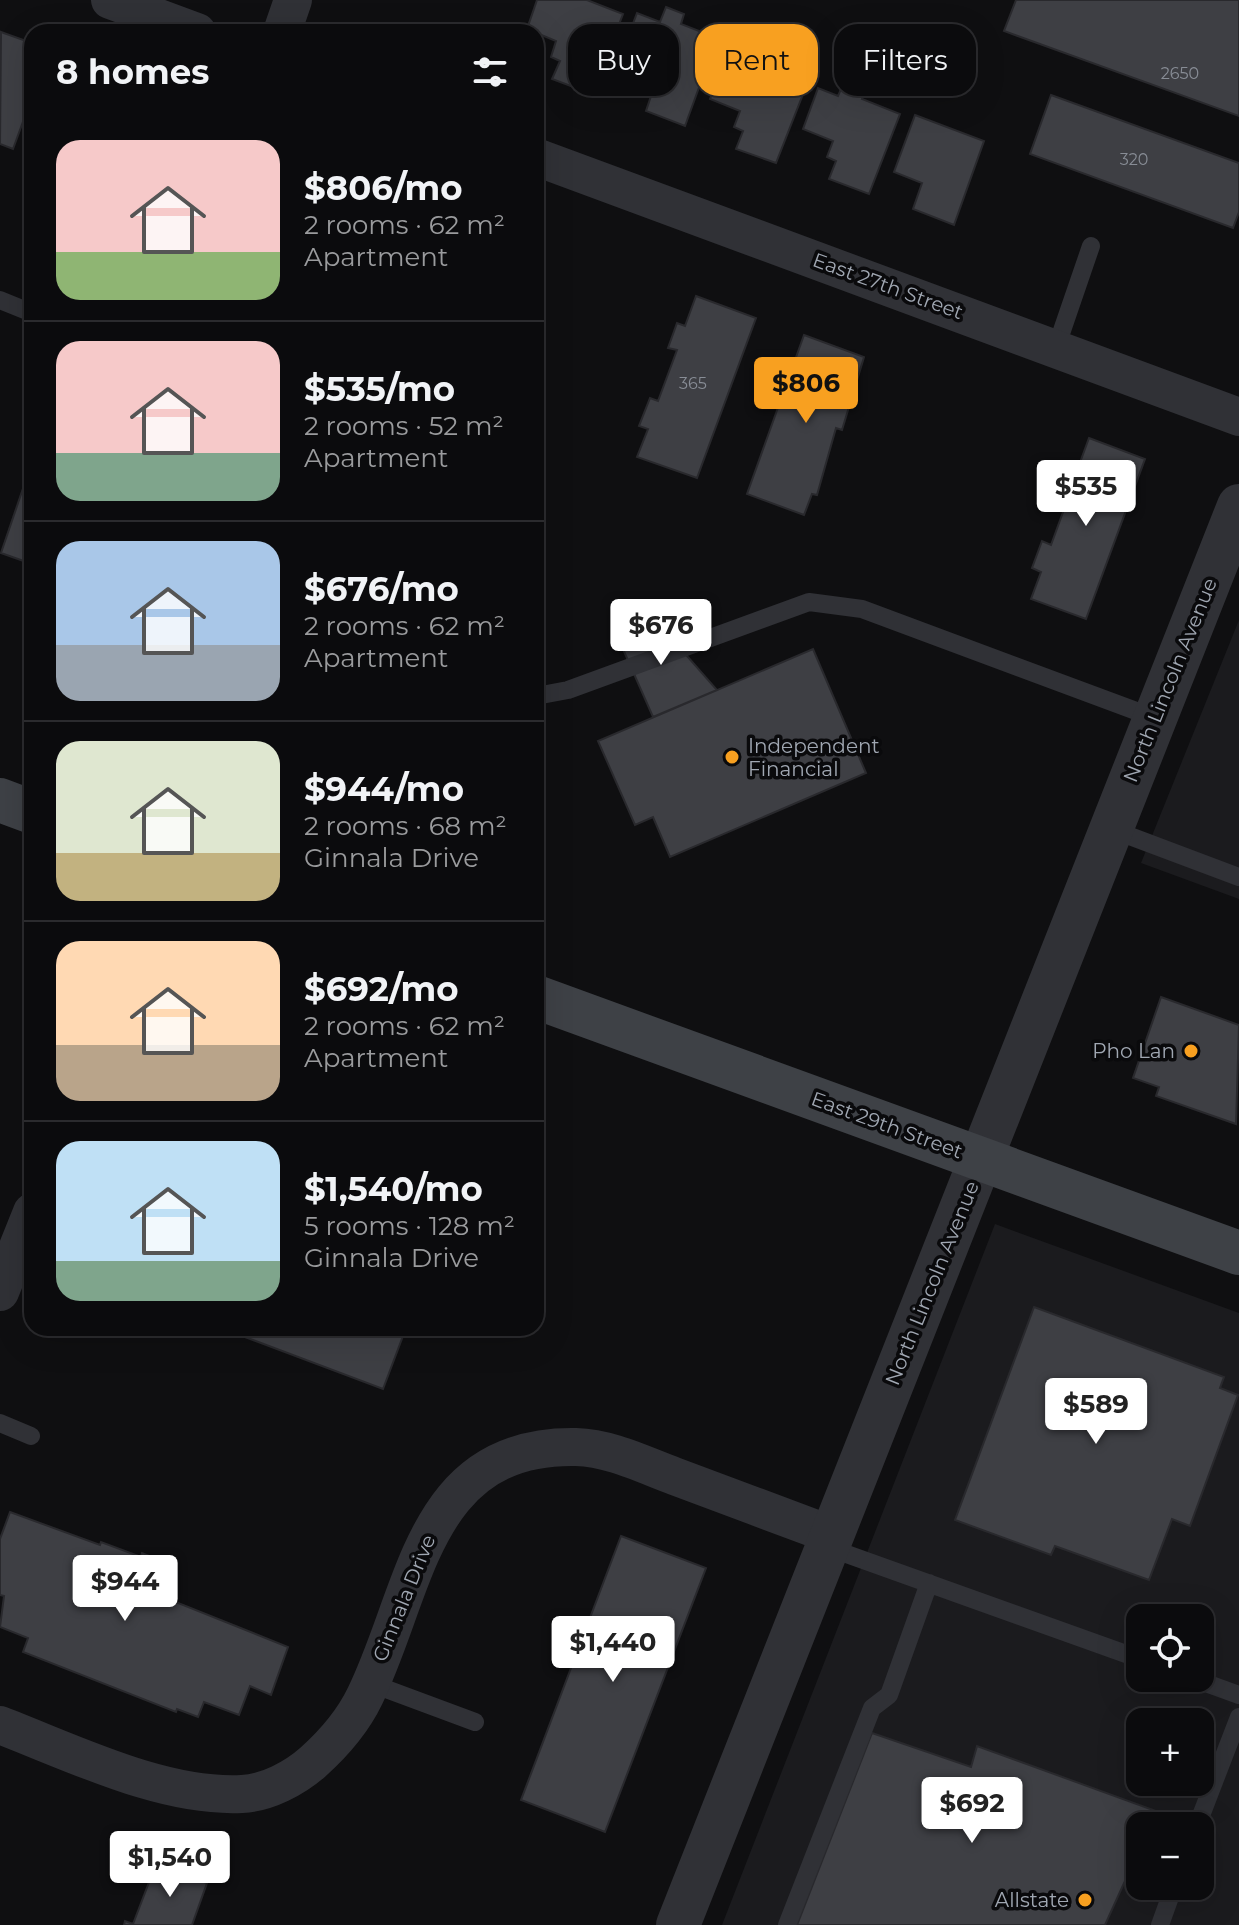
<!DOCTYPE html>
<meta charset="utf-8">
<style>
:root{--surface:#0b0b0d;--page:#141416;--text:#f1f3f6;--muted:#9a9b9d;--line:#2b2b2e;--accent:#f8a020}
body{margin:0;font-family:Montserrat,sans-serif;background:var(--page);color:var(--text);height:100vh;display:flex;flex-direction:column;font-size:30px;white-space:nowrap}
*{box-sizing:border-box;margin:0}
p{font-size:26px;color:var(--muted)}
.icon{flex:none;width:44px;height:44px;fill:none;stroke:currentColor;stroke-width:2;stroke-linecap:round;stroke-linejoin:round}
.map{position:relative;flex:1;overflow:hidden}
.sheet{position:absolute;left:24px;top:24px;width:520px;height:1312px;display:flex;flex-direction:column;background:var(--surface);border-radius:24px;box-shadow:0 8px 32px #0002,0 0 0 2px var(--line)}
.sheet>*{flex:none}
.top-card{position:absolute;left:568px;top:24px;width:550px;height:72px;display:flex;gap:16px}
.fabs{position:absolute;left:1126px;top:1604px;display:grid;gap:16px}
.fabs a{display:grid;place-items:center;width:88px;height:88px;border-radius:16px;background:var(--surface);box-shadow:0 8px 32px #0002,0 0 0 2px var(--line);font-size:40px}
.price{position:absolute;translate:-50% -68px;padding:0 18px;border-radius:8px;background:#fff;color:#222;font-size:26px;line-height:52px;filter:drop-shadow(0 2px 4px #0008)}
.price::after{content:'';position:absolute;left:50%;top:48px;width:24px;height:18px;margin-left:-12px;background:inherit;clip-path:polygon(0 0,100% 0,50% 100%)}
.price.active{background:var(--accent);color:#111}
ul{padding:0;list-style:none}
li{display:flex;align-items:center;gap:24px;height:200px;padding:0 32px}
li+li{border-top:2px solid var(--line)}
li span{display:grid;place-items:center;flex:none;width:224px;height:160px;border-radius:24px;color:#555}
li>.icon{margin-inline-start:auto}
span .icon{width:96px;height:96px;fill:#fffc;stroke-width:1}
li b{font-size:34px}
h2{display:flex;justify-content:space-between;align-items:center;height:96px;padding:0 32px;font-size:34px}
.pill{padding:0 28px;border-radius:24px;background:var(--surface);box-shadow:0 8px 32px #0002,0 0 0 2px var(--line);font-size:28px;line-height:72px}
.pill.active{background:var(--accent);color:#111}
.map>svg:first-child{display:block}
.built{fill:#1b1b1e;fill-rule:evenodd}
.building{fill:#3e3f44;stroke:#29292d;stroke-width:2}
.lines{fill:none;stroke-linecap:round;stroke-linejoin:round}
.service{stroke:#303136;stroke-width:18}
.minor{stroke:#303136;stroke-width:38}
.tertiary{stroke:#303136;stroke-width:44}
.secondary{stroke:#3e4146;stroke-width:44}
.poi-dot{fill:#f8a020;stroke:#0a0a0c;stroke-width:3}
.labels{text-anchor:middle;stroke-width:7;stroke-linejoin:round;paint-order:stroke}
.number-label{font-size:16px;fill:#888d96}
.street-label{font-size:20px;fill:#a0a7b2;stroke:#0a0a0c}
.poi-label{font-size:20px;fill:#a0a7b2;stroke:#0a0a0c;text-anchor:end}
</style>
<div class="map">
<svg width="1239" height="1925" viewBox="0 0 1239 1925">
<rect width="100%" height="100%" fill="#0f0f11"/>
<path class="built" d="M1239,620V899L1141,863Z
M995,1224L1239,1313V1925H722ZM1140,1618H1200V1678H1140ZM1140,1722H1200V1782H1140ZM1140,1826H1200V1886H1140Z"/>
<path class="building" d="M537,0H587L623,14L592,94L552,79L560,61L551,57L556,41L527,29Z
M1016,0H1239V116L1004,31Z
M666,7L684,14L681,24L717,38L685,126L646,111L654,87L645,83L651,66L621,55L637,13L660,22Z
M1,32L32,43L27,58L32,60V97L13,149L0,144Z
M752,50L774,58L769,69L807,84L776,163L736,149L743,131L734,127L740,111L710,99L725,58L746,66Z
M845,80L866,88L862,99L900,114L869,194L829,179L836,161L827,157L833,141L803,129L818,88L838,96Z
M1051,95L1239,163V212L1233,228L1030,154Z
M915,115L984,141L954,225L913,209L922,183L894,172Z
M696,296L756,318L697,478L637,457L648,429L639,426L650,398L658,401L677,350L668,348L677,323L685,326Z
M804,335L864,357L842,430L836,428L817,495L812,494L804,515L747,494Z
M1089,438L1145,459L1086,619L1031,599L1041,572L1032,568L1042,541L1051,545L1070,493L1061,490L1070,465L1078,468Z
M32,462V564L1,553Z
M651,615L717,690L653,717L615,631Z
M813,649L866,773L670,857L653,817L635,825L598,741Z
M1161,997L1239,1025L1236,1124L1156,1096L1159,1087L1133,1078Z
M1034,1307L1224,1377L1220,1388L1238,1395L1190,1526L1172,1519L1149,1580L1055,1546L1051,1555L955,1520Z
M221,1328H406L383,1389Z
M10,1512L100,1545L101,1542L141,1557L142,1553L175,1566L163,1597L288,1647L271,1695L250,1686L239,1715L204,1702L198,1717L177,1709L176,1712L23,1652L28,1638L0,1627L4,1596L0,1595V1539Z
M621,1536L706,1568L605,1832L521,1800Z
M872,1733L971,1767L977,1746L1156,1811L1150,1826H1140V1848L1105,1925H797Z
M156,1864L207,1883L192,1925H124L125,1921L133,1924Z"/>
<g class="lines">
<path class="service" d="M0,300L32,313
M1056,348L1091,246
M536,696L568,690L809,602L862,609L1155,718
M1111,829L1239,877
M0,1423L31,1436
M827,1547L1140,1659
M1192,1678L1239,1695
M370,1683L475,1722
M1197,1826L1239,1717
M787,1925L872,1708L889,1695L929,1583
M1160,1925L1174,1886"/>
<path class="minor" d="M110,0L197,32
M282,32L293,0
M536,157L1239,417
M0,1292L32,1212
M0,1725C73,1753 163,1798 242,1794C267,1793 295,1778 313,1762C333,1744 353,1721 365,1696C417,1590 422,1444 576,1447C610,1448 642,1464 674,1476C727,1496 779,1515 832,1535"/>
<path class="tertiary" d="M678,1925L1239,506"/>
<path class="secondary" d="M0,800L32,812
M536,997L1239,1253"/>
</g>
<g class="poi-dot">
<circle cx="732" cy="757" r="8"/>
<circle cx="1191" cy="1051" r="8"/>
<circle cx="1085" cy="1900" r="8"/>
</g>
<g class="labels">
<g class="number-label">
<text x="1180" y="79">2650</text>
<text x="1134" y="165">320</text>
<text x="693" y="389">365</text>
</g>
<g class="street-label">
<text transform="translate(888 286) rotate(20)" y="7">East 27th Street</text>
<text transform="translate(1170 680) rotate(-68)" y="7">North Lincoln Avenue</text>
<text transform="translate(887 1125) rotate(20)" y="7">East 29th Street</text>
<text transform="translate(932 1283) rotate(-68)" y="7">North Lincoln Avenue</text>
<text transform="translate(404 1598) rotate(-68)" y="7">Ginnala Drive</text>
</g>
<g class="poi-label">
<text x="748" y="753" text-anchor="start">Independent<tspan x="748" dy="23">Financial</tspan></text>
<text x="1175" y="1058">Pho Lan</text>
<text x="1069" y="1907">Allstate</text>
</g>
</g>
</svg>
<div class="fabs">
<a><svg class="icon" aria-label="locate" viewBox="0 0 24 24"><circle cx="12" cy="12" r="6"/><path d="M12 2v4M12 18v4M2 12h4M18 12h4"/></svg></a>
<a>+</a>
<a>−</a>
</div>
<b class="price active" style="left:806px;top:425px">$806</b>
<b class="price" style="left:1086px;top:528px">$535</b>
<b class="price" style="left:661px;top:667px">$676</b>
<b class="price" style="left:1096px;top:1446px">$589</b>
<b class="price" style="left:125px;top:1623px">$944</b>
<b class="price" style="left:613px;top:1684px">$1,440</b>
<b class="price" style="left:972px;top:1845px">$692</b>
<b class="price" style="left:170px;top:1899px">$1,540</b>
<div class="top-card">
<a class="pill">Buy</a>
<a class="pill active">Rent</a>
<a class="pill">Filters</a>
</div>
<section class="sheet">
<h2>8 homes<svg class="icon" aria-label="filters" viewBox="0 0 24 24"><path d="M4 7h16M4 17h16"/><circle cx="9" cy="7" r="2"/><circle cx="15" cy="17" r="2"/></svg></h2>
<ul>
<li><span style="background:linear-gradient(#f6c9c9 70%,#8fb573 0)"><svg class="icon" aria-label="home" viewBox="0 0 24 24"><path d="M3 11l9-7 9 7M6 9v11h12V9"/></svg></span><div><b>$806/mo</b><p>2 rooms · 62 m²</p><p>Apartment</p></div></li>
<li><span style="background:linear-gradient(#f6c9c9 70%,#7fa58c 0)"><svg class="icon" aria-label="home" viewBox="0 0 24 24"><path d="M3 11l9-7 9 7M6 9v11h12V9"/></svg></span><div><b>$535/mo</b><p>2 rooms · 52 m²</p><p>Apartment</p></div></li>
<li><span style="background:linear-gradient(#a9c7e8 65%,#9aa5b1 0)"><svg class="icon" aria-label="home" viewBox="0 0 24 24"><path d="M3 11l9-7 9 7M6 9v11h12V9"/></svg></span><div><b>$676/mo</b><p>2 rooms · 62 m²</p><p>Apartment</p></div></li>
<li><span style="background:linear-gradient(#dfe7d0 70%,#c2b280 0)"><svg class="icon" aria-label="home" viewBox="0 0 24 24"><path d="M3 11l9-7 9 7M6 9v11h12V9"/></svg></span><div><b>$944/mo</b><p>2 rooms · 68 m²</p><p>Ginnala Drive</p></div></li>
<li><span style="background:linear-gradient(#ffd9b3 65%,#b9a48a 0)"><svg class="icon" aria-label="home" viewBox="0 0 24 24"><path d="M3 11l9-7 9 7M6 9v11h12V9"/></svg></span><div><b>$692/mo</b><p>2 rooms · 62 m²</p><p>Apartment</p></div></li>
<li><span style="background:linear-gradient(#bfe0f5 75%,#7fa58c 0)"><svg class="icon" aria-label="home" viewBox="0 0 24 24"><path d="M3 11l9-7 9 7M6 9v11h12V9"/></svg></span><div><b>$1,540/mo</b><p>5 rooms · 128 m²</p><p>Ginnala Drive</p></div></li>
</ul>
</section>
</div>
